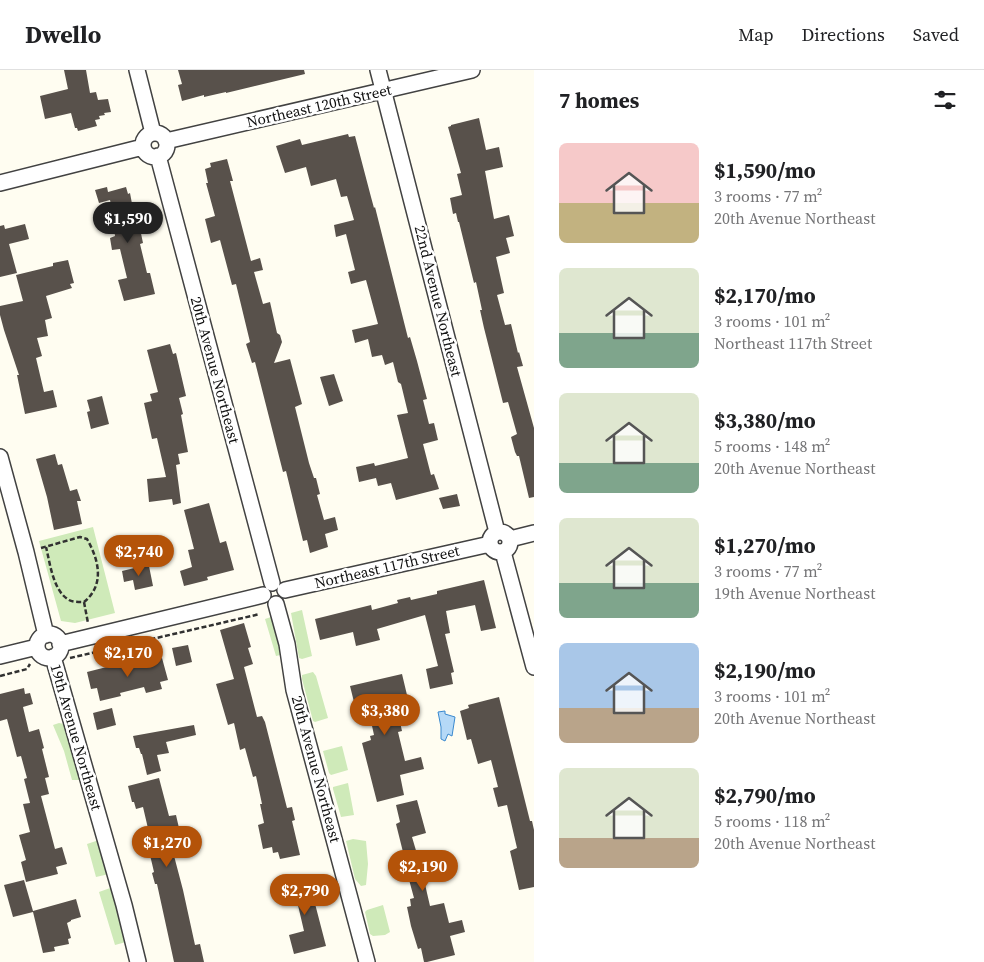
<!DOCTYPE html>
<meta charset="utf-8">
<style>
:root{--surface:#fff;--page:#f2f2f2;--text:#202124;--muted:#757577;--line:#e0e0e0;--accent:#b45309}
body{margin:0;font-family:"Source Serif 4",serif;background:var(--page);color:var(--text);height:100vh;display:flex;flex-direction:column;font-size:19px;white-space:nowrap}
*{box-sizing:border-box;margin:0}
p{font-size:16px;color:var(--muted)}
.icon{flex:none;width:28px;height:28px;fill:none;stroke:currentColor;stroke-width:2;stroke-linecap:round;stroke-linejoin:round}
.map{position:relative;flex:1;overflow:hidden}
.details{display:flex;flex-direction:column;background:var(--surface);width:450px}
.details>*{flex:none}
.price{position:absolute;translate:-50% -42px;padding:0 11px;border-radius:18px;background:var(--accent);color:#fff;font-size:16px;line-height:32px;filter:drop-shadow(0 1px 2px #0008)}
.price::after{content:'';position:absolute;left:50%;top:30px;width:15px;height:11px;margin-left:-8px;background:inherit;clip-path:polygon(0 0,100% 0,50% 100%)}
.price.on{background:#222;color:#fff}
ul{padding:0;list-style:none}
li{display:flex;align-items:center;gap:15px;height:125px;padding:0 25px}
li span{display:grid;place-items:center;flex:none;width:140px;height:100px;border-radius:8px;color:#555}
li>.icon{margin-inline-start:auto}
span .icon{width:60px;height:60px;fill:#fffc;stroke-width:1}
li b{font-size:21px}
h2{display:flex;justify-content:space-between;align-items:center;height:60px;padding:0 25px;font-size:21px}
header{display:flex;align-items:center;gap:30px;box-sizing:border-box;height:70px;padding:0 25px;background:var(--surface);border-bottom:1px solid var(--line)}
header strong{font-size:24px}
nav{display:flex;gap:28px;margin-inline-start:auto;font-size:18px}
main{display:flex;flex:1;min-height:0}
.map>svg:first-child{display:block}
.green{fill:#cfeab9}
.water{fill:#b5d9f7;stroke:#3a89cf}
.building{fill:#58514b}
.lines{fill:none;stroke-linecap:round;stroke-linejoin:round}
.street-casing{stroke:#424242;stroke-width:18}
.path{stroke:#313131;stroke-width:2.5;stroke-dasharray:5 2.5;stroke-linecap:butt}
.street{stroke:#fff;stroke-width:15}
.labels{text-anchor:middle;stroke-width:5;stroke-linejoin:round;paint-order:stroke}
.street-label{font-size:15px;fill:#0f0f0f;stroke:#fff}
</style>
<header>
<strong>Dwello</strong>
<nav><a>Map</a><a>Directions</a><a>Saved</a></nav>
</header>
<main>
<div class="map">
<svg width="534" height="892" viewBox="0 0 534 892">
<rect width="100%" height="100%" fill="#fffdf1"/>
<path class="green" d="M93,457L115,543L75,553L61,551L39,471Z
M302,540L312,586L302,589L299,588L291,543Z
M274,546L285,584L276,586L265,549Z
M313,602L316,606L328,648L315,652L313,651L302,609V605Z
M59,653L64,654L68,660L81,710H72L64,681L53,655Z
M342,676L348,700L331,705L329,703L323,681Z
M348,713L354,745L341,747L333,719V717Z
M353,769L366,771L368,794L366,815L361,816L355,809L347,775L346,771Z
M99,770L109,804L96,807L87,774Z
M113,817L126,872L115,875L99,822Z
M383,835L390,862L385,865L373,866L370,864L365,842L367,840Z"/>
<path class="water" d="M445,641V644L455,647L452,666L448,664L445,671L441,669V657L438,642Z"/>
<path class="building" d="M64,0H86L90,23L96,22L98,30L108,29L111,42L104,43L105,45L99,46L100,49L95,50L97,56L78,61L77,58H75L71,43L45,49L40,26L68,19Z
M178,0H304L305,4L226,23V22L204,27V25L182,31L178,15L182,14Z
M479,48L486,80L499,77L503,97L485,101L494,149L509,145L514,166L506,168L510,183L496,187L504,223L497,225L505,255L511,254L518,283L519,282L523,296L517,297L534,358V427L529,428L519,386H517L515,382L511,367L517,364L508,332L503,333L484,258L480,240H482L476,212L474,213L459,152H458L456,143L453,144L450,128L462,125L457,104L461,103L448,57L451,56V55Z
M348,64L349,67L355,66L371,127L374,138L375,137L408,268L410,267L417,291L427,329L423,330L429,354L434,353L438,370L423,374L431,405L434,404L439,419L396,430L391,413L378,416L376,408L359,412L356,397L374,393L375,396L408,388L397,345L408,343L401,314L398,312L393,292L385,295L382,285L372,287L368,269L355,273L352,260L378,254L366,210L351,214L348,202L355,200L346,164L336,167L334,155L354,150L347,126L341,127L336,109L311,116L306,97L285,103L276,76L300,69L302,75Z
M227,89L233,111H230L251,191L260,188L263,200L254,202L263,234L270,232L277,263L280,265L282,272L274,293L290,289L302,334L295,337L309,393L314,408H316L320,424L317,425L324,450L335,447L338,460L325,464L328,477L310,483L307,470L303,471L286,401L283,402L255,292L252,293L246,274L250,272L236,214L232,215L220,170L211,173L205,149L215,146L206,113H208L205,99L211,97L210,93Z
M107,117L108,122L126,117L128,124L130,123L136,155L139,154L143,173L140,174L147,203H150L155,224L124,231L118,210L127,208L120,179L112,180L110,168L115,166L114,157H116L110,130L99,133L95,120Z
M25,154L29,169L9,174L17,203L0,207V156L4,155L5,159Z
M68,190L74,213L70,214L72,218L46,226L52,248L45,250L48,266L37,268L42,286L36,288L44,322L53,320L57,337L25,344L17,305H19L4,260L0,245V236L23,231L16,205L53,196V193Z
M170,274L173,284L176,283L186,326L179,328L183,344L181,345L188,382L178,384L180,394L176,395L181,433L173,435L172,429L149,432L147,409L166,407L157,368L152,369L144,333L152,331L150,324L158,322L147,280Z
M334,304L343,331L329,336L320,307Z
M102,326L109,354L91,359L87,342L90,341L87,330Z
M55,384L58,395L62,394L70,421L77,419L81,431H77L82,454L54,460L47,427L36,389Z
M457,424L460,436L443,439L439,428Z
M209,433L220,473L226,471L234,500L207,507L208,510L184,516L180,501L192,497L188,480L194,479L184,440Z
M147,495L149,496L153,516L135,520L133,510L124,512L122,501Z
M484,510L496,558L481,561L475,535L446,541L450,563L445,564L454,602L451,603L453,614L430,619L426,599L438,596L425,545L377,559L380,570L356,576L353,562L320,570L315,549L371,535L372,540L398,533L397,530L410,527L411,530L437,524V521Z
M244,553L251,577L248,578L253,594L244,597L257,647L262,646L265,652L287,738L292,737L295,750L292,751L300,785L280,789L278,782L273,783L272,777L263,779L258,755L264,753L260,734H262L256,706L253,707L245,678L240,680L234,653L228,655L216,614L234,609L220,560Z
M188,575L192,592L176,596L172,578Z
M146,587L147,592L162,588L168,610L160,612L162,619L146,623L144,617L120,623L121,626L100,631L97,618L91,619L87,602Z
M402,604L407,625L397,628L399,634H396L402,661L398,662L405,691L421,687L424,699L400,705L404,725L377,732L362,673L371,670L370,666L374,665L367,633L355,636L350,616Z
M24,618L25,624L30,623L33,634L23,637L29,662L39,659L44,678L42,679L49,707L45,708L49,724L41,726L55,779L62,777L67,794L56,797L58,804L26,812L21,792L26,790L19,765L30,762L23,734L30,733L24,709L27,708L21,686L17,687L7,649L0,651V624Z
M499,627L530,751H532L534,760V817L519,820L510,781L517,778L507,735L498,737L493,718L498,717L491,690L478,694L471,669L467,670L460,641L469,638L468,635Z
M112,638L116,655L97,660L93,643Z
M194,655L196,665L166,672L169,683L157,685L161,701L147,705L142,684H141L139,678H136L133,666Z
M159,708L169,746L176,745L184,780L173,782L183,820L195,875L200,874L204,892H174L157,814H155L152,803L154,802L146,768L150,767L143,737L136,739L134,732H132L128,716Z
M417,730L426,763L412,767L420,794L424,792L429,809L424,810L430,836L444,833L449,853L462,850L465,862L450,866L455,885L427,892H424L421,878L418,879L411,856L407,837L411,836L410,829L414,828L408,806L402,807L399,795L403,794L400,783L403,782L396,754L400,752L396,735Z
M307,808V810L312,809L315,826H313L326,876L294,884L289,865L304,861L297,831L286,834L281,815Z
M24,810L33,841L76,829L81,847L71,850V851L67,853L71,868L68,869L69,874L54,877L55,881L43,883L33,842L13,847L4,815Z"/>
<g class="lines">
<defs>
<path id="street" d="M137,0L153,63
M378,0L497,462
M143 75a12 12 0 1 1 24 0a12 12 0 1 1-24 0Z
M166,71L472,0
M158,86L272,513
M0,113L143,77
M0,387L26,482L46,565
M490 472a10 10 0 1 1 20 0a10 10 0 1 1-20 0Z
M510,469L534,463
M503,482L534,597
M285,520L490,474
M276,534L287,574L294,620L367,892
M37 576a12 12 0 1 1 24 0a12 12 0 1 1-24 0Z
M60,574L263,525
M0,586L37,577
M53,587L124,835L138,892"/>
</defs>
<use href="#street" class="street-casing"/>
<path class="path" d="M41,478L80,467L87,469C99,490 105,515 84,532C79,532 73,532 69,530C53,521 50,493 46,477
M84,532L88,553
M70,588L260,544
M0,606L27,599L30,594"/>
<use href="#street" class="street"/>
</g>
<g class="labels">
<g class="street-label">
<text transform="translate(319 36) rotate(-13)" y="5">Northeast 120th Street</text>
<text transform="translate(438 231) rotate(76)" y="5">22nd Avenue Northeast</text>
<text transform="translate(215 300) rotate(75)" y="5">20th Avenue Northeast</text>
<text transform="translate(387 497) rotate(-13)" y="5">Northeast 117th Street</text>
<text transform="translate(76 667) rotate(74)" y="5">19th Avenue Northeast</text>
<text transform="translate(316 699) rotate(75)" y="5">20th Avenue Northeast</text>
</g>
</g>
</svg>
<b class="price on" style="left:128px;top:174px">$1,590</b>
<b class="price" style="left:139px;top:507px">$2,740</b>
<b class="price" style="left:128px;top:608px">$2,170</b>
<b class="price" style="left:385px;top:666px">$3,380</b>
<b class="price" style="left:167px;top:798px">$1,270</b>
<b class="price" style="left:423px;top:822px">$2,190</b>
<b class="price" style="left:305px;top:846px">$2,790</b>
</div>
<section class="details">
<h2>7 homes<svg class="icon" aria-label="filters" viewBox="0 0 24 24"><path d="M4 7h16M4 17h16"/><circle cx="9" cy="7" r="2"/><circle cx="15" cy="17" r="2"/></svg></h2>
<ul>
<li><span style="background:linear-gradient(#f6c9c9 60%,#c2b280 0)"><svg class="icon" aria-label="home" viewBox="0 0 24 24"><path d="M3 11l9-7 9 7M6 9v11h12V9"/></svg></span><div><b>$1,590/mo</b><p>3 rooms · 77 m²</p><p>20th Avenue Northeast</p></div></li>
<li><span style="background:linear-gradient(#dfe7d0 65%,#7fa58c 0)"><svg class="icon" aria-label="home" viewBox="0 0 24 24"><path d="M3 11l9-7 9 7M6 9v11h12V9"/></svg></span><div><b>$2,170/mo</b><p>3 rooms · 101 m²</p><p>Northeast 117th Street</p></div></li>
<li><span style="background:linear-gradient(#dfe7d0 70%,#7fa58c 0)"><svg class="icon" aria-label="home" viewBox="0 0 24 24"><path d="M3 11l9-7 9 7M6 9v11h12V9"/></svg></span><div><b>$3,380/mo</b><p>5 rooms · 148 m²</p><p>20th Avenue Northeast</p></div></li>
<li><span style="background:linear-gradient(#dfe7d0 65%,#7fa58c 0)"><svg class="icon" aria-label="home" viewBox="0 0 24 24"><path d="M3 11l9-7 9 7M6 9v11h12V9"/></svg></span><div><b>$1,270/mo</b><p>3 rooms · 77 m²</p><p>19th Avenue Northeast</p></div></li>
<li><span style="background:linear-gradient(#a9c7e8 65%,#b9a48a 0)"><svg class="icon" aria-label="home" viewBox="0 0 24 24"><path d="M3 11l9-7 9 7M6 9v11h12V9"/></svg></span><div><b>$2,190/mo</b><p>3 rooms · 101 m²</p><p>20th Avenue Northeast</p></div></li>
<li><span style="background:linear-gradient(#dfe7d0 70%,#b9a48a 0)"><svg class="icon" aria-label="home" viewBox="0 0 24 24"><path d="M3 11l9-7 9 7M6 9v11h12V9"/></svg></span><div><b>$2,790/mo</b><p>5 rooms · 118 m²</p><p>20th Avenue Northeast</p></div></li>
</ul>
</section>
</main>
